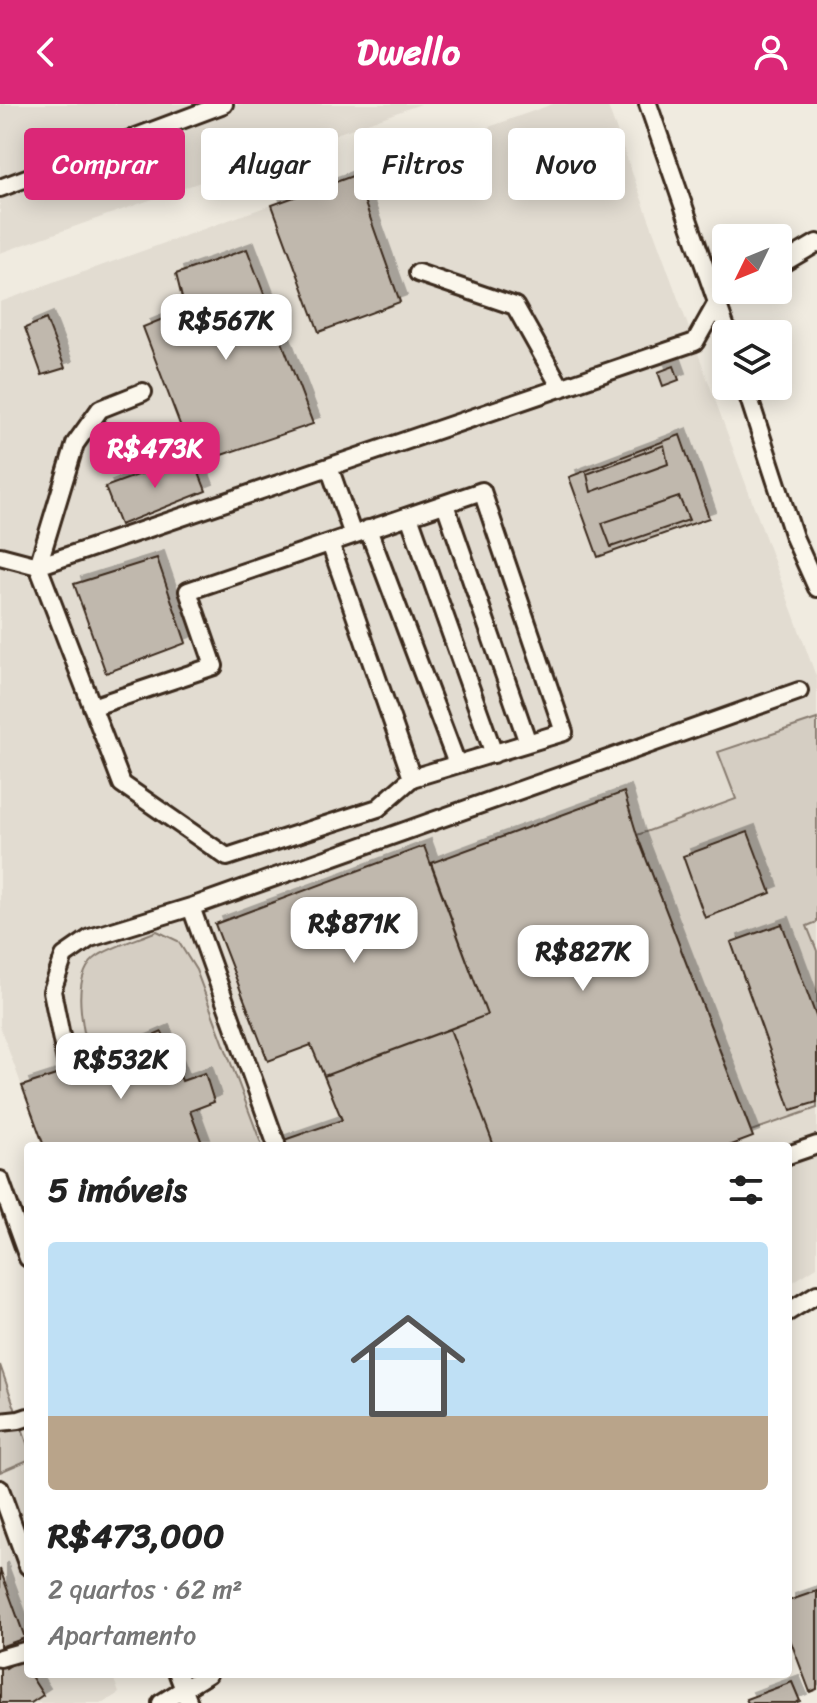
<!DOCTYPE html>
<html lang="pt">
<meta charset="utf-8">
<style>
:root{--surface:#fff;--page:#f2f2f2;--text:#222;--muted:#767676;--line:#e0e0e0;--accent:#db2777}
body{margin:0;font-family:Sriracha,sans-serif;background:var(--page);color:var(--text);height:100vh;display:flex;flex-direction:column;font-size:30px;white-space:nowrap}
*{box-sizing:border-box;margin:0}
p{font-size:26px;color:var(--muted)}
.icon{flex:none;width:44px;height:44px;fill:none;stroke:currentColor;stroke-width:2;stroke-linecap:round;stroke-linejoin:round}
.map{position:relative;flex:1;overflow:hidden}
.details{position:absolute;left:24px;top:1038px;width:768px;height:536px;display:flex;flex-direction:column;background:var(--surface);border-radius:8px;box-shadow:0 4px 20px #0003}
.details>*{flex:none}
.hud{position:absolute;left:24px;top:24px;width:770px;height:72px;display:flex;gap:16px}
.needle{width:52px;rotate:227deg}
.controls{position:absolute;left:712px;top:120px;display:grid;gap:16px}
.controls a{display:grid;place-items:center;width:80px;height:80px;border-radius:8px;background:var(--surface);box-shadow:0 4px 20px #0003;font-size:40px}
.price{position:absolute;translate:-50% -68px;padding:0 18px;border-radius:16px;background:#fff;color:#222;font-size:26px;line-height:52px;filter:drop-shadow(0 2px 4px #0008)}
.price::after{content:'';position:absolute;left:50%;top:48px;width:24px;height:18px;margin-left:-12px;background:inherit;clip-path:polygon(0 0,100% 0,50% 100%)}
.price.active{background:var(--accent);color:#fff}
ul{padding:0;list-style:none}
li{display:grid;align-content:center;gap:16px;height:424px;padding:0 24px}
li+li{border-top:2px solid var(--line)}
li span{display:grid;place-items:center;height:248px;border-radius:8px;color:#555}
li>.icon{margin-inline-start:auto}
span .icon{width:144px;height:144px;fill:#fffc;stroke-width:1}
li b{font-size:34px}
h2{display:flex;justify-content:space-between;align-items:center;height:96px;padding:0 24px;font-size:34px}
.chip{padding:0 28px;border-radius:8px;background:var(--surface);box-shadow:0 4px 20px #0003;font-size:28px;line-height:72px}
.chip.active{background:var(--accent);color:#fff}
header{display:flex;justify-content:space-between;align-items:center;height:104px;padding:0 24px;background:var(--accent);color:#fff;font-size:36px;font-weight:800}
.map>svg:first-child{display:block}
.built{fill:#e2dcd1}
.green{fill:#d5cec3;stroke:#887c70;stroke-width:2}
.building{fill:#c0b8ad;stroke:#3b2a1e;stroke-width:2;filter:url(#shadow)}
.lines{fill:none;stroke-linecap:round;stroke-linejoin:round}
.lane-casing{stroke:#3b2a1e;stroke-width:22}
.lane{stroke:#fbf7ec;stroke-width:16}
</style>
<header><svg class="icon" aria-label="back" viewBox="0 0 24 24"><path d="M15 5l-7 7 7 7"/></svg>Dwello<svg class="icon" aria-label="person" viewBox="0 0 24 24"><circle cx="12" cy="8" r="4"/><path d="M4 21q1-7 8-7t8 7"/></svg></header>
<div class="map">
<svg width="817" height="1599" viewBox="0 0 817 1599">
<defs>
<filter id="shadow"><feDropShadow dx="7" dy="-7" stdDeviation="0" flood-color="#0004"/></filter>
</defs>
<rect width="100%" height="100%" fill="#f0ebe0"/>
<filter id="ink" filterUnits="userSpaceOnUse"><feTurbulence type="fractalNoise" baseFrequency=".0125" numOctaves="2"/><feDisplacementMap in="SourceGraphic" scale="16" xChannelSelector="R" yChannelSelector="G"/><feConvolveMatrix kernelMatrix="1 2 1 2 8 2 1 2 1" color-interpolation-filters="sRGB"/></filter>
<g filter="url(#ink)">
<path class="built" d="M0,0H421L0,149Z
M553,0H607L817,575V1163L788,1181V1042H44L0,923V198Z
M0,1261L28,1342V1570H112L119,1589L103,1599H0Z"/>
<path class="green" d="M817,615V818L807,822L817,847V1004L751,1027L637,731L736,695L718,648Z
M157,827L178,837L196,866L262,1042H203L190,1007L214,998L204,969L182,977L90,960C85,930 67,872 98,852C111,843 141,834 157,827Z
M0,1261L28,1342V1356L0,1368Z"/>
<path class="building" d="M355,71L400,198L319,228L272,101Z
M247,145L313,320L195,360L143,223L185,206L176,170Z
M46,215L65,264L42,271L25,224Z
M674,262L679,276L663,282L658,268Z
M680,331L709,414L598,453L569,373Z
M664,341L668,360L591,388L587,370Z
M192,351L206,387L120,421L105,383Z
M679,393L689,416L611,443L602,419Z
M157,454L186,539L106,569L74,480Z
M624,688L637,731L753,1033L729,1042H494L450,925L487,911L431,759Z
M748,728L771,789L705,814L683,752Z
M424,742L487,911L324,972L311,941L268,957L215,820Z
M782,820L817,915V998L791,1006L731,838Z
M450,925L494,1042H267L342,1016L324,972Z
M162,928L182,977L205,969L214,998L190,1007L203,1042H44L22,982L90,960Z
M0,1465L25,1534L0,1543Z
M817,1487V1585L810,1588L788,1530V1497Z
M20,1555L43,1591L31,1599H0V1561L3,1559L6,1564Z
M792,1578L800,1597L795,1599H748L746,1595Z"/>
<g class="lines">
<defs>
<path id="lane" d="M648,0L728,230
M0,84L224,0
M778,162L817,139
M418,169L515,202L561,284
M745,282L794,433L817,484
M329,363L353,431
M445,400L528,639
M409,412L494,650
M368,425L457,660
M330,439L412,674
M0,452L38,462L695,238L718,197L737,186
M92,603L214,562L188,487L482,387L564,628L412,674L378,704L227,753L122,680L38,462L75,340L100,305L143,288
M68,967L52,887L64,852L90,834L191,803
M276,1039L191,803L799,587
M788,1051L817,1041
M0,1076L28,1154
M788,1208L817,1190
M0,1318L19,1316L28,1313
M0,1385L28,1462
M0,1554L28,1546
M178,1570L189,1599
M161,1599L208,1570"/>
</defs>
<use href="#lane" class="lane-casing"/>
<use href="#lane" class="lane"/>
</g>
</g>
</svg>
<div class="controls">
<a><svg class="needle" viewBox="-14 -14 28 28"><path d="M0-13l5 13h-10z" fill="#e53935"/><path d="M0 13l5-13h-10z" fill="#767676"/></svg></a>
<a><svg class="icon" aria-label="layers" viewBox="0 0 24 24"><path d="M12 4l9 5-9 5-9-5zM3 14l9 5 9-5"/></svg></a>
</div>
<b class="price" style="left:226px;top:258px">R$567K</b>
<b class="price active" style="left:155px;top:386px">R$473K</b>
<b class="price" style="left:354px;top:861px">R$871K</b>
<b class="price" style="left:583px;top:889px">R$827K</b>
<b class="price" style="left:121px;top:997px">R$532K</b>
<div class="hud">
<a class="chip active">Comprar</a>
<a class="chip">Alugar</a>
<a class="chip">Filtros</a>
<a class="chip">Novo</a>
</div>
<section class="details">
<h2>5 imóveis<svg class="icon" aria-label="filters" viewBox="0 0 24 24"><path d="M4 7h16M4 17h16"/><circle cx="9" cy="7" r="2"/><circle cx="15" cy="17" r="2"/></svg></h2>
<ul>
<li><span style="background:linear-gradient(#bfe0f5 70%,#b9a48a 0)"><svg class="icon" aria-label="home" viewBox="0 0 24 24"><path d="M3 11l9-7 9 7M6 9v11h12V9"/></svg></span><div><b>R$473,000</b><p>2 quartos · 62 m²</p><p>Apartamento</p></div></li>
</ul>
</section>
</div>
